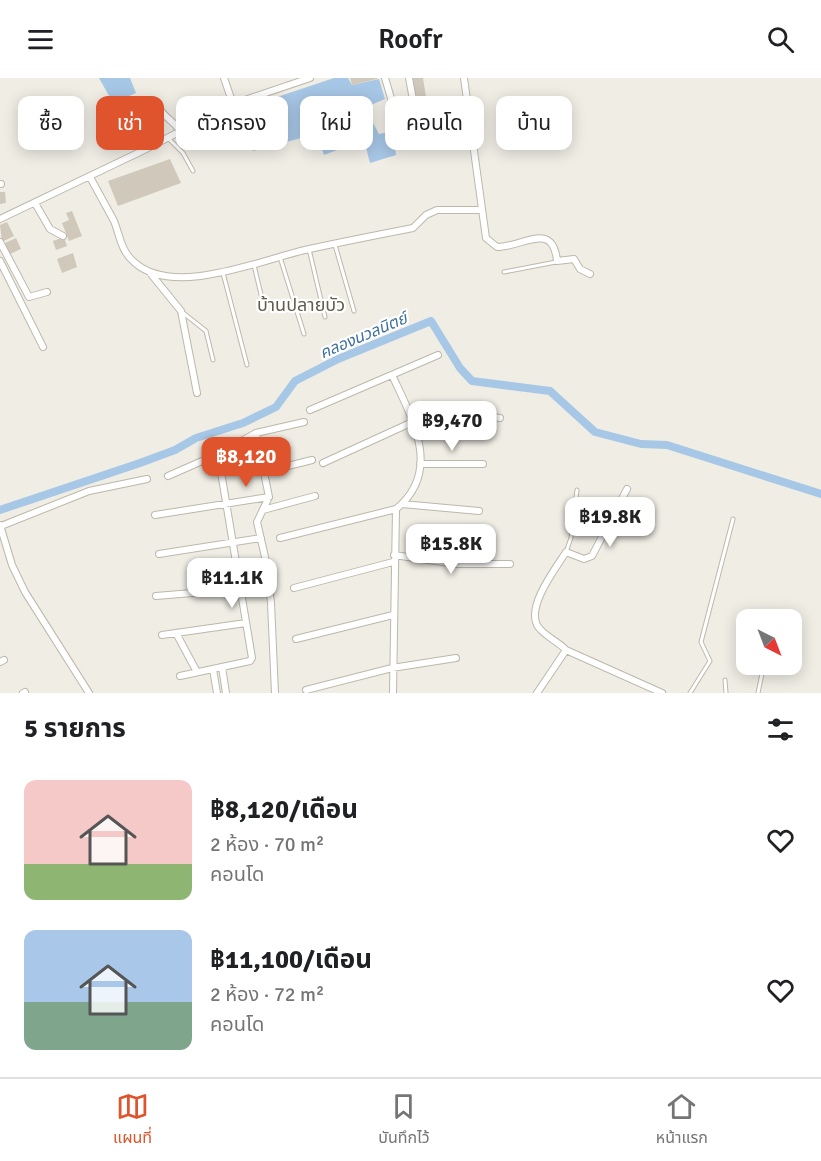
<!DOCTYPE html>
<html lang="th">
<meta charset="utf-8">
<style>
:root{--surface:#fff;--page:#f2f2f2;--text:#202124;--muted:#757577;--line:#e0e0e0;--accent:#df542c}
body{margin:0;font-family:Signika,"Noto Sans Thai",sans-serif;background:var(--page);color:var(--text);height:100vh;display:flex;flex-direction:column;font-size:22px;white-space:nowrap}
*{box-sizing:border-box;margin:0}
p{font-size:20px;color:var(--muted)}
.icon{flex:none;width:33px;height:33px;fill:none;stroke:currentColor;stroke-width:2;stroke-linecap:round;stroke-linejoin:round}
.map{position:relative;height:615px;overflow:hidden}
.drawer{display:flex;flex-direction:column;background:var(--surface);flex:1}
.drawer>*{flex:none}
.top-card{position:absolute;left:18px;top:18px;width:786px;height:54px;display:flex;gap:12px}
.needle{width:39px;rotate:138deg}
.fabs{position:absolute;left:736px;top:531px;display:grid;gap:12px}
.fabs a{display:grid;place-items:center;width:66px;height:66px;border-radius:12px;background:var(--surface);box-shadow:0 3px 15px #0003;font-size:30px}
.price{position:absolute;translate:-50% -51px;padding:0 14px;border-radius:12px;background:#fff;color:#222;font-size:20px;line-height:39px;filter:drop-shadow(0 2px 3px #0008)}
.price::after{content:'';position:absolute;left:50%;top:36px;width:18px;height:14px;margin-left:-9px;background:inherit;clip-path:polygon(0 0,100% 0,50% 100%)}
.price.current{background:var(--accent);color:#fff}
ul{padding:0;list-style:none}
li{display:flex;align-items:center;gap:18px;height:150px;padding:0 24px}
li span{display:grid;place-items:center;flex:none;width:168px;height:120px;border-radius:12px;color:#555}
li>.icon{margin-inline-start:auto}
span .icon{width:72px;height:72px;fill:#fffc;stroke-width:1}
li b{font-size:26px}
h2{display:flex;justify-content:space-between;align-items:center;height:72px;padding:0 24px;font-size:26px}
.chip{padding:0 21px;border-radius:12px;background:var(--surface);box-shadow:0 3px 15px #0003;font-size:21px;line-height:54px}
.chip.current{background:var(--accent);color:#fff}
header{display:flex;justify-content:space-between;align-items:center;height:78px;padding:0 24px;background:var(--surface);font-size:27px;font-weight:600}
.tab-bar{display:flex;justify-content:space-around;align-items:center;height:84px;border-top:2px solid var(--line);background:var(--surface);font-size:16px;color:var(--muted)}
.tab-bar a{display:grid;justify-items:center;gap:3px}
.tab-bar .current{color:var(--accent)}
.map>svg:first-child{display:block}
.water{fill:#a7c7e6}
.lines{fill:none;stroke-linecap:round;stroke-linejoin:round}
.canal{stroke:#a7c7e6;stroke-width:8}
.building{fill:#d0c9bb}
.service-casing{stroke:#bdb8ab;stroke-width:5}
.minor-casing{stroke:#bdb8ab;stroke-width:8}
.service{stroke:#fff;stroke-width:3}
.minor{stroke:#fff;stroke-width:6}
.labels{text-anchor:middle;stroke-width:4.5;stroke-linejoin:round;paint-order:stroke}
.water-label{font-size:16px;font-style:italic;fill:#3c6e9e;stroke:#fff}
.quarter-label{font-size:18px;fill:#625b4d;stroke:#fff}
</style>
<header><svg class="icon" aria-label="menu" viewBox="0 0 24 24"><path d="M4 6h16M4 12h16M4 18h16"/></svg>Roofr<svg class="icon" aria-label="search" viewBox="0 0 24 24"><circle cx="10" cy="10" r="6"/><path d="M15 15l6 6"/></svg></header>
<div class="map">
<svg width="821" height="615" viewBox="0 0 821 615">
<rect width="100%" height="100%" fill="#efede4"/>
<path class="water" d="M99,0H130L136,15L113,25Z
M334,0H348L352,7L379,1L385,21L307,54L305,59L253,73L229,35Z
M372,43L379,56L393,53L396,77L370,85L364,62L324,77L319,63Z"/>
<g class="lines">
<path class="canal" d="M0,432L140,385L175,372L196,360L243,345L276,329L295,303L338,281L431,243L460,290L472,303L550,313L595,354L641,366L667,367L821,416"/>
</g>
<path class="building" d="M350,0H377V1L352,7Z
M412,0H423L432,58L422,59Z
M170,81L181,105L118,128L108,103Z
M0,114H5L6,125L0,126Z
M72,133L82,158L69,163L62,145L69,142L66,135Z
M7,144L14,158L2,164L0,147Z
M64,159L67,168L56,172L53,163Z
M16,160L21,171L8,177L3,166Z
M73,175L77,189L62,195L57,181Z"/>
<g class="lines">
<defs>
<path id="service" d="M169,61L183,75L193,93
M335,167L354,233
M309,171L325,239
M280,179L304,256
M254,187L264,229
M504,194L556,184
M223,195L247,287
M182,234L206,253L213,282
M566,474L571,460L577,412
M725,602L726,615
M690,615L710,583L701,564L733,441
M758,615L764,586"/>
<path id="minor" d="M224,0L233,26
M385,0L393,27
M409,0L418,49
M464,0L486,160L497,169C523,169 553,142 557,183L574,181L580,191L590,196
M159,30C166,41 174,43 180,53
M90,99C98,114 106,128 114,143C120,158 121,173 134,184C173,220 261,182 305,172C341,164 377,157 413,150L426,137L437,132H482
M0,106H1
M35,125L50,151L63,158
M0,141L142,73L233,26L310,0
M0,164L29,219L47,214
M0,183L43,269
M151,196L181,233L197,315
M392,297C412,340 443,393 396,431L393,615
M310,332L438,277
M256,355L269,419L257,444L265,479L271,525L275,615
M323,385L441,331L500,340
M420,386H483
M264,394L312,382
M168,398L218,376L256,355L304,344
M402,426L479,433
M263,432L315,418
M155,437L269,419
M0,447L12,487L25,514L89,615
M1,448L89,413L147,401
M280,460L396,431
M159,476L261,460
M394,477L456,486H510
M294,510L393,484
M156,518L241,511
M176,555L197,594
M162,557L246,545
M296,561L393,537
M566,572C558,563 542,557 537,547C527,527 556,490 566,474L584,481L592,478L627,411
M0,584L4,582
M222,589L226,615
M213,591L217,615
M180,598L250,583L252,580L218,376
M306,612L392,590L456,580
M23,615L25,614
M537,615L566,572L662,615"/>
</defs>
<use href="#service" class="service-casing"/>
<use href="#minor" class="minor-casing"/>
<use href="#service" class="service"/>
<use href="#minor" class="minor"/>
</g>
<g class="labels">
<g class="water-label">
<text transform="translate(363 257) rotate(-23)" y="6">คลองนวลนิตย์</text>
</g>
<g class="quarter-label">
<text x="301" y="233">บ้านปลายบัว</text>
</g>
</g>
</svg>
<div class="fabs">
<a><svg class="needle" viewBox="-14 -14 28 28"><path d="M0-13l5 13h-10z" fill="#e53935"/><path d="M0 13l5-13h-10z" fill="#757577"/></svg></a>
</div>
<b class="price" style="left:452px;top:374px">฿9,470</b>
<b class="price current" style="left:246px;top:410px">฿8,120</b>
<b class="price" style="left:610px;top:470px">฿19.8K</b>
<b class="price" style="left:451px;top:497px">฿15.8K</b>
<b class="price" style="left:232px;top:531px">฿11.1K</b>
<div class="top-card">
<a class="chip">ซื้อ</a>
<a class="chip current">เช่า</a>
<a class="chip">ตัวกรอง</a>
<a class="chip">ใหม่</a>
<a class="chip">คอนโด</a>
<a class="chip">บ้าน</a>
</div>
</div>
<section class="drawer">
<h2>5 รายการ<svg class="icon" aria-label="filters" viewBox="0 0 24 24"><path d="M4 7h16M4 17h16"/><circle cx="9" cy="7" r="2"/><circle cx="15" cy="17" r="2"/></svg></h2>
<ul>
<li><span style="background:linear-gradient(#f6c9c9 70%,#8fb573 0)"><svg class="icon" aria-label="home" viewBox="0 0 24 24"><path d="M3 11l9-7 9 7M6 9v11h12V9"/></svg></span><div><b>฿8,120/เดือน</b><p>2 ห้อง · 70 m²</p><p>คอนโด</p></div><svg class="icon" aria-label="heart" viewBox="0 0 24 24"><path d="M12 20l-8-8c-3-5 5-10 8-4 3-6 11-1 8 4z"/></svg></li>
<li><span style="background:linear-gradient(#a9c7e8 60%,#7fa58c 0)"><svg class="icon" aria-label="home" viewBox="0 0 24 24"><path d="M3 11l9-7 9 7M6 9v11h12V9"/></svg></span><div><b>฿11,100/เดือน</b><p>2 ห้อง · 72 m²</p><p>คอนโด</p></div><svg class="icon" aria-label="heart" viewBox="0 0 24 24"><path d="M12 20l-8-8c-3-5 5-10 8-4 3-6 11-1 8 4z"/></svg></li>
</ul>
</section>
<nav class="tab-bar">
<a class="current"><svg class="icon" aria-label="map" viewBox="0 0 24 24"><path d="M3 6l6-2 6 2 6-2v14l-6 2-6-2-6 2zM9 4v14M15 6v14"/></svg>แผนที่</a>
<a><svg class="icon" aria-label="saved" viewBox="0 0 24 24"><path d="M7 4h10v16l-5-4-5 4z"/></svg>บันทึกไว้</a>
<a><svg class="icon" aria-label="home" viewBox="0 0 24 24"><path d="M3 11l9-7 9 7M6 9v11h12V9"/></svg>หน้าแรก</a>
</nav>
